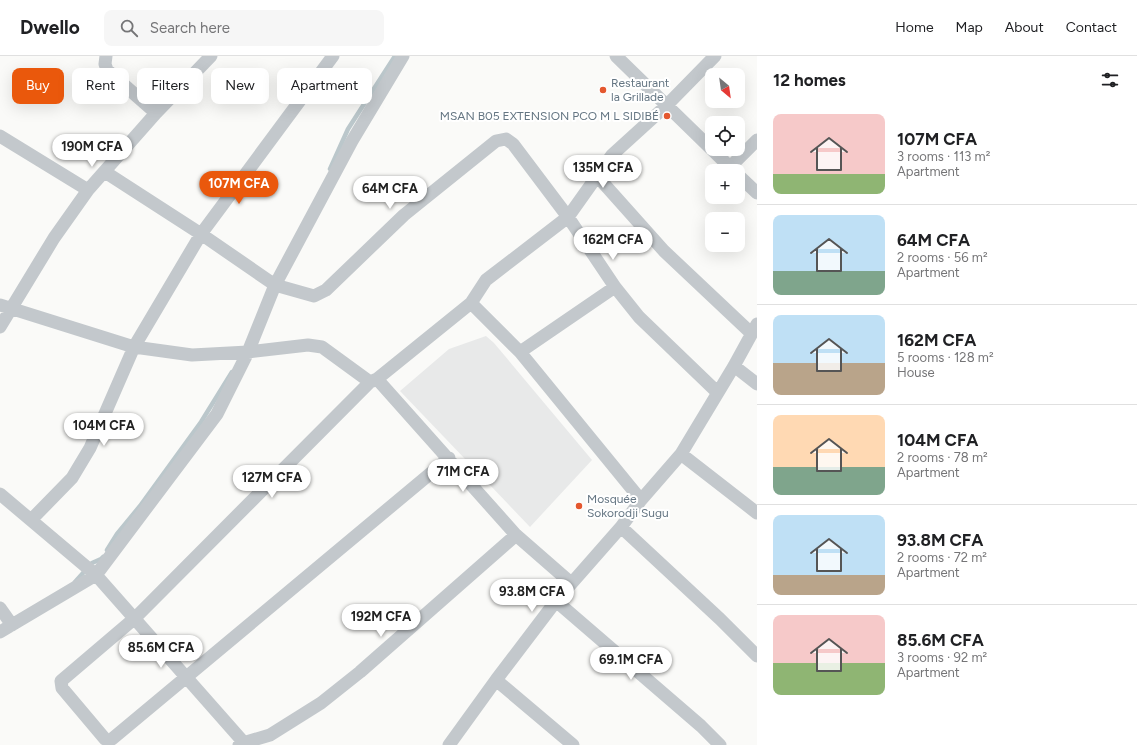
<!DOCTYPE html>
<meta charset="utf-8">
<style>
:root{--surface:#fff;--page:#f6f6f6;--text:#202124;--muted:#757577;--line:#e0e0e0;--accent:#ea580c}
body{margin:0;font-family:Figtree,sans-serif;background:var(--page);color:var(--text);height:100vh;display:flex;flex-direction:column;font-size:15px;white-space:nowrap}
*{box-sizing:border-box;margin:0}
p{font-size:13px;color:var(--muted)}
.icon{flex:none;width:22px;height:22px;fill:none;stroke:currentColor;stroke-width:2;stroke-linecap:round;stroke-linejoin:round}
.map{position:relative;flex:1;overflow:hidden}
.side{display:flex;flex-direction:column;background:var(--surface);width:380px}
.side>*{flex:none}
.guide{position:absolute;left:12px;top:12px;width:380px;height:36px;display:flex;gap:8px}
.needle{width:26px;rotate:151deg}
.controls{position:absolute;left:705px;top:12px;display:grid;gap:8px}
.controls a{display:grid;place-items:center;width:40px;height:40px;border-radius:8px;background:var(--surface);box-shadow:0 4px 16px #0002;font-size:20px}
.price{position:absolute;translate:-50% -34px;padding:0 9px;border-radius:14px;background:#fff;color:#222;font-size:13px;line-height:26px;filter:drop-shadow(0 1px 2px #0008)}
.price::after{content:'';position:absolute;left:50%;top:24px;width:12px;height:9px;margin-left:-6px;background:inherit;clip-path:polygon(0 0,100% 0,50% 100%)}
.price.current{background:var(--accent);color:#fff}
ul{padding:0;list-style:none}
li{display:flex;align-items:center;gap:12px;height:100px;padding:0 16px}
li+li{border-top:1px solid var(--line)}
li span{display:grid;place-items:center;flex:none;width:112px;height:80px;border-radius:8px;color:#555}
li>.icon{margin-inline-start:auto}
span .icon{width:48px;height:48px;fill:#fffc;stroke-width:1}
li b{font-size:17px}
h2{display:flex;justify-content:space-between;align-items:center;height:48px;padding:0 16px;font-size:17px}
.chip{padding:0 14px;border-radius:8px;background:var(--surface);box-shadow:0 4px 16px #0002;font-size:14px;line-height:36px}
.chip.current{background:var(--accent);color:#fff}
header{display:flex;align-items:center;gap:24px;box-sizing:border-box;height:56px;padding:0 20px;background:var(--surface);border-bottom:1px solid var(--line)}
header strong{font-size:19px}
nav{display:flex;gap:22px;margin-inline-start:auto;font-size:14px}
.search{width:280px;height:36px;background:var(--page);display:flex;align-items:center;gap:10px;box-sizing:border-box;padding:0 14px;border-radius:8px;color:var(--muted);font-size:15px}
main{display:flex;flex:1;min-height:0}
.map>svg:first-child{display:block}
.built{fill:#e8e9e9}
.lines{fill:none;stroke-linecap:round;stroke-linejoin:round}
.stream{stroke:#bbc7cb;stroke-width:4.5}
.minor{stroke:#c3c8cc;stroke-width:13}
.poi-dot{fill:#e4572e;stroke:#fff;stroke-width:1.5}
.labels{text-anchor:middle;stroke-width:4;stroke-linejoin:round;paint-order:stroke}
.poi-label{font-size:12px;fill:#657683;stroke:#fff;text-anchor:start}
</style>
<header>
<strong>Dwello</strong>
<div class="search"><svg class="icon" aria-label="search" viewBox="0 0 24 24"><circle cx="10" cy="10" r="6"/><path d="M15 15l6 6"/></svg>Search here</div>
<nav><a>Home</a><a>Map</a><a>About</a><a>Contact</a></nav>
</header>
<main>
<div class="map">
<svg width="757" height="689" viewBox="0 0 757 689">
<rect width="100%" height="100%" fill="#fafaf8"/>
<path class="built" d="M486,280L494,287L592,404L530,471L400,335L449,293Z"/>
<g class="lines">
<path class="stream" d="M330,113L348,73L395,0
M107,494L117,478L140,450L201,366L232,316
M75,526L92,507L101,503L103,501"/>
<path class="minor" d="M106,0L105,8L107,14L156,57
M616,0L734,115
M0,80L88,134
M730,111L757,84
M105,116L201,178L275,229L314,240L326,234L404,159L496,85L506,83L513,88L568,161L615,231L639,261L717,336
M738,119L757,137
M597,120L664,195L751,277
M471,247L520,296L641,444
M0,249L134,291L192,299L248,296L308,289L322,291L370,326
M0,271L54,182L88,134L156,57L211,0
M520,296L615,231
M734,310L757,328
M377,323L516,479L571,527
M681,398L757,457
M449,402L112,683L107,684L105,683L62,632L61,625L135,562L370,326L377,323L471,247L486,224L568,161L612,99L667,49L715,0
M0,438L96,519L246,689
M31,464L72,422L90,392L134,291L201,178L333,0
M621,471L720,563L757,600
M556,545L701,670L720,689
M0,552L12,569
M0,576L96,519L217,358L248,296L275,229L352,85L403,0
M496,624L573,689
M239,689L243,687L270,679L321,647L360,616L516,479
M449,689L496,624L556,545L621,471L641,444L681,398L734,310L757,268"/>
</g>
<g class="poi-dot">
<circle cx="603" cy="34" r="4"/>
<circle cx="667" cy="60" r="4"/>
<circle cx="579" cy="450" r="4"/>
</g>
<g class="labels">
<g class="poi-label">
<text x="611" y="31">Restaurant<tspan x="611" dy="14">la Grillade</tspan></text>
<text x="659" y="64" text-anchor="end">MSAN B05 EXTENSION PCO M L SIDIBÉ</text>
<text x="587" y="447">Mosquée<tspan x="587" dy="14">Sokorodji Sugu</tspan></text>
</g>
</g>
</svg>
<div class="controls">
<a><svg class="needle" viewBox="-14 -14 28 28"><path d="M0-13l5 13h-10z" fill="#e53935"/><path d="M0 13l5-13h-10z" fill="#757577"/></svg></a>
<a><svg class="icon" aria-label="locate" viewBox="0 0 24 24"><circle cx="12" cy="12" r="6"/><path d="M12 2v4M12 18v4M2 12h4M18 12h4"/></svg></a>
<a>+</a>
<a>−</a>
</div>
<b class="price" style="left:92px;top:112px">190M CFA</b>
<b class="price" style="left:603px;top:133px">135M CFA</b>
<b class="price current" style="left:239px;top:149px">107M CFA</b>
<b class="price" style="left:390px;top:154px">64M CFA</b>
<b class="price" style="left:613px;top:205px">162M CFA</b>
<b class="price" style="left:104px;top:391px">104M CFA</b>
<b class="price" style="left:463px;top:437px">71M CFA</b>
<b class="price" style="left:272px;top:443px">127M CFA</b>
<b class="price" style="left:532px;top:557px">93.8M CFA</b>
<b class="price" style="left:381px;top:582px">192M CFA</b>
<b class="price" style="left:161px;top:613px">85.6M CFA</b>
<b class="price" style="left:631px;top:625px">69.1M CFA</b>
<div class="guide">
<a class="chip current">Buy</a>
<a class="chip">Rent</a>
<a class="chip">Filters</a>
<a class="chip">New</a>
<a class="chip">Apartment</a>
</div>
</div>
<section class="side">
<h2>12 homes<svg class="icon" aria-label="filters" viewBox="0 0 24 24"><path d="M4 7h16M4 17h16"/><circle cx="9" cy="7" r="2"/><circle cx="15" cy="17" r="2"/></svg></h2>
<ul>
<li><span style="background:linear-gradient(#f6c9c9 75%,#8fb573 0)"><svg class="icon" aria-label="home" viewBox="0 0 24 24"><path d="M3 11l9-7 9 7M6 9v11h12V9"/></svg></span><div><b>107M CFA</b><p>3 rooms · 113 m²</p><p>Apartment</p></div></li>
<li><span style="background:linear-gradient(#bfe0f5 70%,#7fa58c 0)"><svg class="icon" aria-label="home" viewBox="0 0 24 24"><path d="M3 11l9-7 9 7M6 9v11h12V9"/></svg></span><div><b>64M CFA</b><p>2 rooms · 56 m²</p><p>Apartment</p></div></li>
<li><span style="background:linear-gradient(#bfe0f5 60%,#b9a48a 0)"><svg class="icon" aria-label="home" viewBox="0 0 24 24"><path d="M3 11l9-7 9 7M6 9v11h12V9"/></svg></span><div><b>162M CFA</b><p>5 rooms · 128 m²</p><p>House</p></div></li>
<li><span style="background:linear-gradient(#ffd9b3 65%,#7fa58c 0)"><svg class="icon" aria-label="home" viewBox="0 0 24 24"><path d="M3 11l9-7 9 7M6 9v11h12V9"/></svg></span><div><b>104M CFA</b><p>2 rooms · 78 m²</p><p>Apartment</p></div></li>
<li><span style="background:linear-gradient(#bfe0f5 75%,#b9a48a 0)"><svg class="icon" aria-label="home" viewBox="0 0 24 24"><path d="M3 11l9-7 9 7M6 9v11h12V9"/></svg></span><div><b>93.8M CFA</b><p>2 rooms · 72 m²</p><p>Apartment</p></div></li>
<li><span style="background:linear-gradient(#f6c9c9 60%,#8fb573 0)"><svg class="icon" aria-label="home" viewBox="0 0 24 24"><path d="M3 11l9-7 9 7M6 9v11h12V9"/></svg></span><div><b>85.6M CFA</b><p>3 rooms · 92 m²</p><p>Apartment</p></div></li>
</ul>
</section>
</main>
